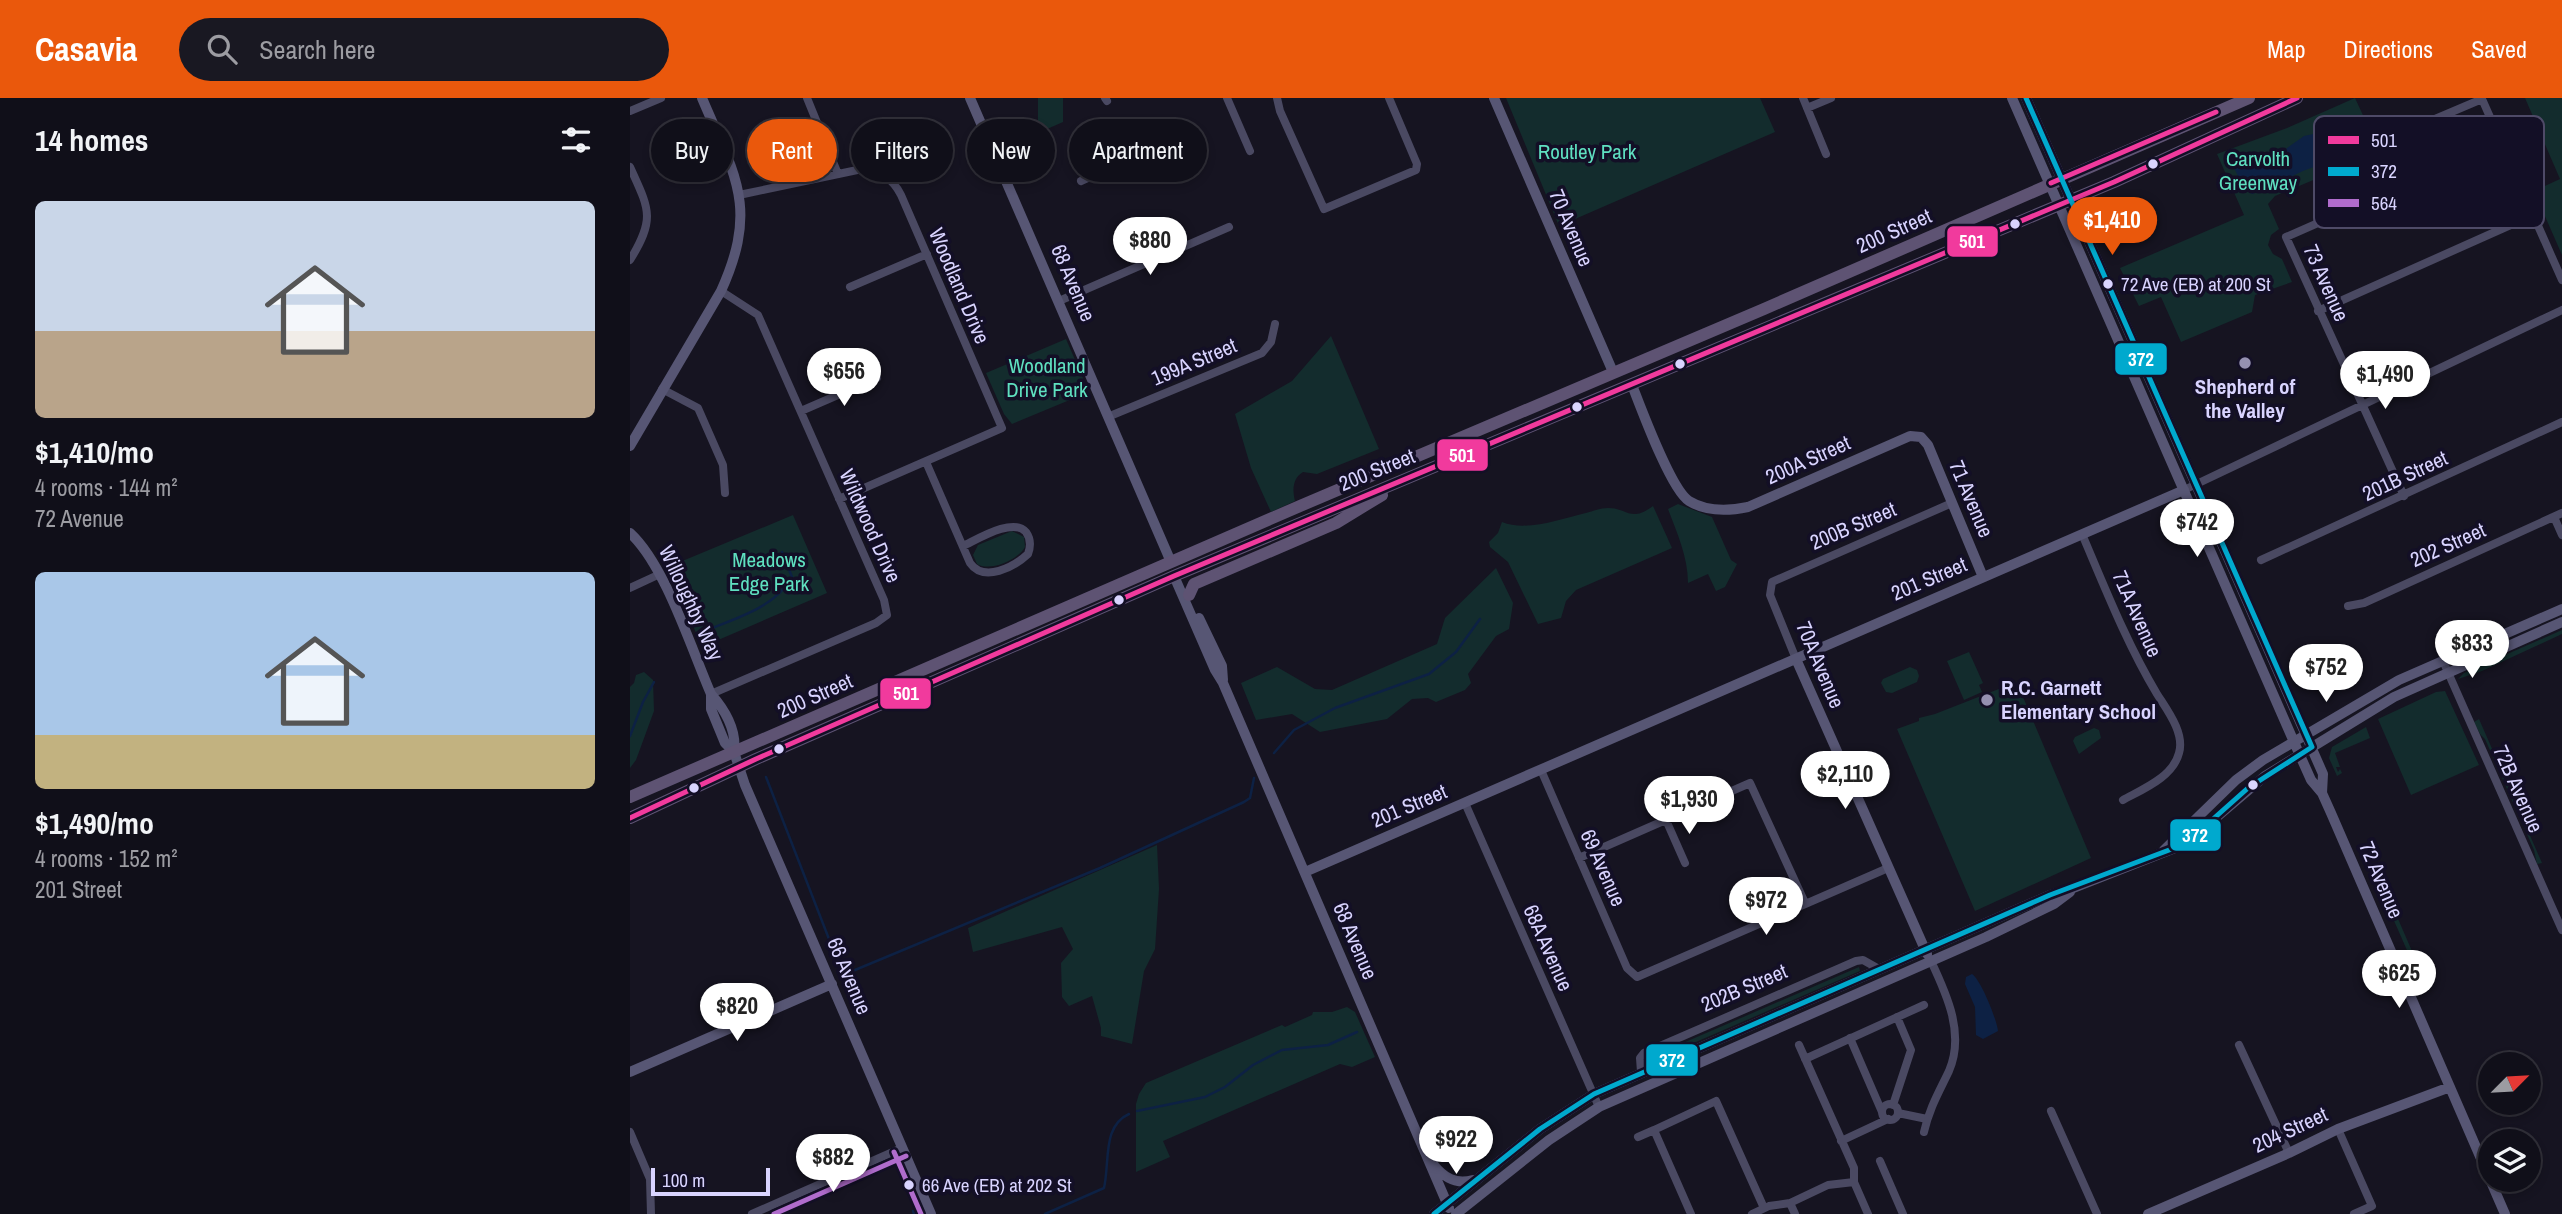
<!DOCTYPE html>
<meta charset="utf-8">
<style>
:root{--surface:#100f19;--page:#191822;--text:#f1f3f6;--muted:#9c9ca2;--line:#302f38;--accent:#ea580c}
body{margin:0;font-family:"Archivo Narrow",sans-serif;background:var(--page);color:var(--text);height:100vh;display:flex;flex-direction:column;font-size:26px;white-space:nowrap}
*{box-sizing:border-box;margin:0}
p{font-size:23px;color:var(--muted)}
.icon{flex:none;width:38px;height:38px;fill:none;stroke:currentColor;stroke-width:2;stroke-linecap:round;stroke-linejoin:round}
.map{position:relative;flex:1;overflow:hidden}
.drawer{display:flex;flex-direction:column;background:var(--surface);width:630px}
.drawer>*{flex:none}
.hud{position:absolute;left:21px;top:21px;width:665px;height:63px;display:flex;gap:14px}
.needle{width:46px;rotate:66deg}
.controls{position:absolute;left:1848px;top:954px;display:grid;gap:14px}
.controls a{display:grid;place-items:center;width:63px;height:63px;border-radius:50%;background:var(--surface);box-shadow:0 4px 10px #0003,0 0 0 2px var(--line);font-size:35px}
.scale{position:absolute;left:21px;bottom:18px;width:119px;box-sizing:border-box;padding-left:7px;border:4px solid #d9d4ff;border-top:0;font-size:19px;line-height:24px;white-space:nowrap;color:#d9d4ff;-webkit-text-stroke:5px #130f26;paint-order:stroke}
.price{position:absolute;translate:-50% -60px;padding:0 16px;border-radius:24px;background:#fff;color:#222;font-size:23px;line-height:46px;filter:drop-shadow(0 2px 4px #0008)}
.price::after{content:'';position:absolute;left:50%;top:42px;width:21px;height:16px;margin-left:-10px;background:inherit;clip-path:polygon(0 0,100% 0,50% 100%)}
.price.current{background:var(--accent);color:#fff}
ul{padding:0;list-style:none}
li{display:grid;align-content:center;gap:14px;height:371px;padding:0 35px}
li span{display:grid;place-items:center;height:217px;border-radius:10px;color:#555}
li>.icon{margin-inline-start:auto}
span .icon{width:126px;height:126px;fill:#fffc;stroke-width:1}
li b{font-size:30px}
h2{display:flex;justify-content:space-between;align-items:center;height:84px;padding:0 35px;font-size:30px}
.chip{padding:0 24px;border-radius:32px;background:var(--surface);box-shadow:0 4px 10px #0003,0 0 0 2px var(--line);font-size:24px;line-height:63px}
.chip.current{background:var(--accent);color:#fff}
header{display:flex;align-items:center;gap:42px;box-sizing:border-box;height:98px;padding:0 35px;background:var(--accent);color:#fff}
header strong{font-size:33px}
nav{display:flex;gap:38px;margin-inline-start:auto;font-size:24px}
.search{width:490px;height:63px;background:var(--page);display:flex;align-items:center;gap:18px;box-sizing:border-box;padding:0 24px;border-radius:38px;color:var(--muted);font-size:26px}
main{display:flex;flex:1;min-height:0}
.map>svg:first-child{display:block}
.green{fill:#132c2d}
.water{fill:#0d2144}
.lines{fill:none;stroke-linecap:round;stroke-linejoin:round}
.stream{stroke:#0d2144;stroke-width:2.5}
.street{stroke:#4a4962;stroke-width:8}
.secondary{stroke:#575674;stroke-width:10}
.primary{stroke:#5e5373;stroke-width:12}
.bus-1-casing{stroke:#130f26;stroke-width:10}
.bus-2-casing{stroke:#130f26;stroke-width:10}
.bus-3-casing{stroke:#130f26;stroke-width:10}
.bus-1{stroke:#f13a9d;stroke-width:5}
.bus-2{stroke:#00a9ce;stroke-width:5}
.bus-3{stroke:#b06ccc;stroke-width:5}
.bus-dot{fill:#d9d4ff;stroke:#130f26;stroke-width:2.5}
.poi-dot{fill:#9591b1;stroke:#130f26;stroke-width:2.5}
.labels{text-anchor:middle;stroke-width:7;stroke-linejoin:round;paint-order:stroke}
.bus-label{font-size:19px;fill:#d9d4ff;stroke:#130f26;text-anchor:start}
.park-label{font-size:21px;fill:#5fe0c0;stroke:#130f26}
.street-label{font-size:21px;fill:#d9d4ff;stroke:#130f26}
.poi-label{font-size:21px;font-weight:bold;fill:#d9d4ff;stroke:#130f26}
.key{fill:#130f26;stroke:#4e4a67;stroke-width:2}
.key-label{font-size:19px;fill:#d9d4ff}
.line-badge{stroke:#130f26;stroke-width:2.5}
.badge-label{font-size:19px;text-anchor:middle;font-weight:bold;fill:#fff}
</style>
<header>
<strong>Casavia</strong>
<div class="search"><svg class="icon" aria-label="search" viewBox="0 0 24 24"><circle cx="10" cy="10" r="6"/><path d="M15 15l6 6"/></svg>Search here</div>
<nav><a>Map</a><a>Directions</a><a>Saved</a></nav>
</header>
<main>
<section class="drawer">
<h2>14 homes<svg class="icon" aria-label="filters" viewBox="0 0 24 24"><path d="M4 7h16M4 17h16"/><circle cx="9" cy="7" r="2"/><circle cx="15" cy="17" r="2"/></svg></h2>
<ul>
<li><span style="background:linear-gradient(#c9d6e8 60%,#b9a48a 0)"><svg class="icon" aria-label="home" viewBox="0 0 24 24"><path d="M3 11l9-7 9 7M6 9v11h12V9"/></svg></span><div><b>$1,410/mo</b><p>4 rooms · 144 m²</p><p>72 Avenue</p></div></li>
<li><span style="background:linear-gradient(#a9c7e8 75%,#c2b280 0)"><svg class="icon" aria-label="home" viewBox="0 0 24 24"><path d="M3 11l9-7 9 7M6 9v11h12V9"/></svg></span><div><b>$1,490/mo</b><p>4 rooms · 152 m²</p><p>201 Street</p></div></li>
</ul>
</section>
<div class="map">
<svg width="1932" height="1116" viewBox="0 0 1932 1116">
<rect width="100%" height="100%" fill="#161421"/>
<path class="green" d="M408,0H433V24L408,35Z
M876,0H1130L1145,34L929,128Z
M1725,0L1750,54L1645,98L1638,106L1649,131L1641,137L1638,147L1643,156L1652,161L1662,184L1625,197L1622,214L1551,244L1531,199L1509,208L1490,170L1614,117L1587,56L1657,30Z
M1895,0H1932V157L1904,93L1930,81Z
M701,238L749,351L687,376L673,374C663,380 662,391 665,403L641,414L621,370L605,316L662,283Z
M436,241L459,294L382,326L374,316L356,275Z
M1048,406L1082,419L1101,462L1107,466L1095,489L1086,493L1078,476L1058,485C1058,459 1047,435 1038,411Z
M1023,408L1042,450L946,492L936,503L931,520L908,526L878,464L860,449L859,444L868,435L872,424C896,434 931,421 956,415C963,413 971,410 978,410C998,410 1000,425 1023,408Z
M163,417L197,495L72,549L38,469Z
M382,433L394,439L395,449C388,462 360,474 347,466L343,457L348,447Z
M866,470L883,505L879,531L866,538L838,576L841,585L835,592L806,604L798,600L782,601L757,621L690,634L662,616L626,622L611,585L647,569L685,591L702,592L807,546L815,520Z
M1932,532V536L1852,573L1828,581L1834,575Z
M1339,554L1353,585L1349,587L1352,594L1334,602L1317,563Z
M1280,569L1287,572L1289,578L1287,584L1262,595L1256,594L1251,585L1253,581Z
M14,574L23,582L24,613L6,662L0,670V589L4,585L6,577Z
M1379,587L1393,599L1461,760L1345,813L1267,631L1289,623V620L1305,616Z
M1815,593L1849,667L1781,697L1748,621L1806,594Z
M1849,621L1912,765L1907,766L1904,752L1855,641L1850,636L1844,624Z
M1736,629L1740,640L1705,655L1710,669H1706L1708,674L1710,671L1712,675L1707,678L1699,660L1702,649Z
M1464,630L1469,632L1471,640L1449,656L1443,643L1445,639Z
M527,747L529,791L525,851L514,873L502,946L471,938V930L462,898L439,908L432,899L431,865L443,851L432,829L343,854L338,830Z
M1762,807L1798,890L1794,891L1758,809Z
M1229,869L1230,873L1015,966L1016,961Z
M717,909L725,914L745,959L722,969L710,966L533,1043L540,1059L506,1074V1006L509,996L516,985L652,927L655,929L682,917L683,914H702Z"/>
<path class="water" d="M1688,35L1698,37L1706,59L1705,65C1674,66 1651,88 1622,96L1614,90L1604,70L1607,66L1646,58L1674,38Z
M1342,876C1351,882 1367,922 1368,933L1353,941L1346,937L1345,909L1335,886L1336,879Z"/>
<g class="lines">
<path class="stream" d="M72,534C104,521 145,510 162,479L152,454
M0,638L13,604L24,584
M644,655L664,632L705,610L799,576L826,554L850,521
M136,679L213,877L470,770L614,704L620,700L624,680
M507,1013L575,999L595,989L623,967L652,952L698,947L727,934
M283,1113L284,1116
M415,1116L474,1090C480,1064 472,1028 499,1016"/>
<path class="street" d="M177,0L208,76
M475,0L477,3
M597,0L620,53
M647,0L650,13L694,111L786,72L787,66L759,0
M1173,0L1196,56
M1177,10L1201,0
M0,13L31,0
M0,69C19,111 26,120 0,162
M451,83L499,61
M109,97L232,71C251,72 263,81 271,97L372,330L209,401
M220,189L297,156
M429,203L599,129
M1688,213L1903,117
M32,291L68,310L93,367L95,395
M171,313L247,280
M480,318L632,255L641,244L645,226
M296,364L340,465C354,485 384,469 398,456C401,448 401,441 396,434C383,419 348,441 333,448
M1554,392L1932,212
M1774,398L1656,139L1790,80L1772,35L1852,1L1932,182
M1924,419L1932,437
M1452,436C1475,490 1497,546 1527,596C1537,612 1555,635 1549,655C1543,679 1513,691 1493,702
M1631,462L1932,324
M0,490L30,476
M1718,508L1734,505L1932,415
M1166,561L1140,497L1142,484L1322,405
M1813,563L1932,832
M81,596L246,525L257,517L254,502L128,217L91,193
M911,672L997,870L1007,879L1258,770
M835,705L969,1009
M1036,722L1055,765
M949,760L1120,685L1175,805
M1220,940L1252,1014
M1169,947L1224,1070V1084
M1609,947L1659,1055
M1175,961L1294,907
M1011,974L1010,960L1014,955L1226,863L1233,862L1249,871
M1252 1014a8 8 0 1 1 16 0a8 8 0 1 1-16 0Z
M1263,1007L1281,952L1267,919
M1421,1013L1467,1116
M1268,1015L1297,1021
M1708,1031L1742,1108L1724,1116
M0,1034L20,1081L21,1116
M1294,1034C1299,1011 1309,994 1319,973C1335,936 1317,897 1301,863
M1008,1039L1024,1032
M1211,1043L1258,1021
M1250,1063L1273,1116
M1160,1105L1165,1116
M122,1116L272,1050
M1061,1116L1024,1032L1086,1003L1134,1110
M1122,1116L1139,1108L1160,1105L1198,1087L1224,1084L1238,1116"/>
<path class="secondary" d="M340,0L541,464
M864,0L983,274
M1382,0L1664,644L1681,682L1692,695L1701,715L1875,1116
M1396,0L1693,676L1692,695
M1002,287C1011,310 1041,392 1059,403C1077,414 1099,413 1118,409L1280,338L1291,339L1298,347L1353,479
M0,348L91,193C129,109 105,78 72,0
M0,435C35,467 61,550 81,596C95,612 107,632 104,654
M544,478L585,572L593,585L819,1110
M569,520L592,568L593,582
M1166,561L1297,856
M81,596V611L95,645L104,654L115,687L301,1116
M1534,752L1606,682L1633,662L1769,582L1932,511
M675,774L1554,392
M0,974L202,886
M803,1066C814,1080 826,1087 843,1082
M804,1116L910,1031L964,996L1420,797L1443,790L1555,746L1635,678L1764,599L1932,524
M826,1116L919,1042L969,1009L1356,839L1424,806L1440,794
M1518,1116L1659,1055L1708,1031L1820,989"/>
<path class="primary" d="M559,497L564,486L706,425L752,397
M0,699L670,408L1134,211L1619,0
M0,720L126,661L544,478L1484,84L1667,0"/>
<defs>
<path id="bus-1" d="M1421,85L1586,14
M0,720L126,661L544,478L1484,84L1667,0"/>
<path id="bus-2" d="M804,1116L910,1031L964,996L1420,797L1555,746L1618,690L1682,649L1396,0"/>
<path id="bus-3" d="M264,1054L291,1116
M144,1116L276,1058"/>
</defs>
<use href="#bus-1" class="bus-1-casing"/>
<use href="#bus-2" class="bus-2-casing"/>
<use href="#bus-3" class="bus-3-casing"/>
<use href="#bus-1" class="bus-1"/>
<use href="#bus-2" class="bus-2"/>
<use href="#bus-3" class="bus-3"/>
</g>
<g class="bus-dot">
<circle cx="1523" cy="66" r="6"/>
<circle cx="1385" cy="126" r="6"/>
<circle cx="1478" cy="186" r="6"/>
<circle cx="1050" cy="266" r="6"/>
<circle cx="947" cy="309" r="6"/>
<circle cx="489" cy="502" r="6"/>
<circle cx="149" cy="651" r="6"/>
<circle cx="1623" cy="687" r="6"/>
<circle cx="64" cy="690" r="6"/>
<circle cx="279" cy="1087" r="6"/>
</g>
<g class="poi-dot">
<circle cx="1615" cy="265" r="7"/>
<circle cx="1357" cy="602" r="7"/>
</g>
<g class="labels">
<g class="bus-label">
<text x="1491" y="193">72 Ave (EB) at 200 St</text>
<text x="292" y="1094">66 Ave (EB) at 202 St</text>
</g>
<g class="park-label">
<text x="957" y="61">Routley Park</text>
<text x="1628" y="68">Carvolth<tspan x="1628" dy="24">Greenway</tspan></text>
<text x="417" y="275">Woodland<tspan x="417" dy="24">Drive Park</tspan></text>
<text x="139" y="469">Meadows<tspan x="139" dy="24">Edge Park</tspan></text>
</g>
<g class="street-label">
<text transform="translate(941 130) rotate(67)" y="7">70 Avenue</text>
<text transform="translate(1264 133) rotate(-24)" y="7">200 Street</text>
<text transform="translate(443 185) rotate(67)" y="7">68 Avenue</text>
<text transform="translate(1696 185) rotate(66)" y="7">73 Avenue</text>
<text transform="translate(329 188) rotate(67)" y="7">Woodland Drive</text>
<text transform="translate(564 264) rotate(-23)" y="7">199A Street</text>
<text transform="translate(1178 362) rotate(-24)" y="7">200A Street</text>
<text transform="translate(747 372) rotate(-22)" y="7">200 Street</text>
<text transform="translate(1775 378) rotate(-25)" y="7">201B Street</text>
<text transform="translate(1341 401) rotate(67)" y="7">71 Avenue</text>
<text transform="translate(240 428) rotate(66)" y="7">Wildwood Drive</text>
<text transform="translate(1223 428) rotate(-23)" y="7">200B Street</text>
<text transform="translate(1818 447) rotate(-24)" y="7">202 Street</text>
<text transform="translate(1299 481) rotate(-23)" y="7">201 Street</text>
<text transform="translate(61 505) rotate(65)" y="7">Willoughby Way</text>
<text transform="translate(1507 516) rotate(66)" y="7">71A Avenue</text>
<text transform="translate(1190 567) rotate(67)" y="7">70A Avenue</text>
<text transform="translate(185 598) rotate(-24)" y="7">200 Street</text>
<text transform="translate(1888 691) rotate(66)" y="7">72B Avenue</text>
<text transform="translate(779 708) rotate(-23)" y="7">201 Street</text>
<text transform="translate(973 770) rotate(66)" y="7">69 Avenue</text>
<text transform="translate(1751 782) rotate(67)" y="7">72 Avenue</text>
<text transform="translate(725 843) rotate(67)" y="7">68 Avenue</text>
<text transform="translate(918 850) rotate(66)" y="7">68A Avenue</text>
<text transform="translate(219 878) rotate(67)" y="7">66 Avenue</text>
<text transform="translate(1114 890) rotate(-23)" y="7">202B Street</text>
<text transform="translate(1660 1032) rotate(-25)" y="7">204 Street</text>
</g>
<g class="poi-label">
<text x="1615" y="296">Shepherd of<tspan x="1615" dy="24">the Valley</tspan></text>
<text x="1371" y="597" text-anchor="start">R.C. Garnett<tspan x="1371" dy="24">Elementary School</tspan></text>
</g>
</g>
<rect x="1684" y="18" width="230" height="112" rx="10" class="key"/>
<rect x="1698" y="38" width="31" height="8" fill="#f13a9d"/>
<rect x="1698" y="69" width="31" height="9" fill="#00a9ce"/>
<rect x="1698" y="101" width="31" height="8" fill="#b06ccc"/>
<g class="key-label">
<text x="1741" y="49">501</text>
<text x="1741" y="80">372</text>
<text x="1741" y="112">564</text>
</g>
<g class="line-badge">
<rect x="1316" y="127" width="53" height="33" rx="7" fill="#f13a9d"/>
<rect x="1484" y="244" width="54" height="34" rx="7" fill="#00a9ce"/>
<rect x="806" y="340" width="53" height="34" rx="7" fill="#f13a9d"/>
<rect x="249" y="579" width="53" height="33" rx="7" fill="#f13a9d"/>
<rect x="1539" y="720" width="53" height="34" rx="7" fill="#00a9ce"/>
<rect x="1015" y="945" width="54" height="34" rx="7" fill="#00a9ce"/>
</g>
<g class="badge-label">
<text x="1342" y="150">501</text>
<text x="1511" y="268">372</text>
<text x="832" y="364">501</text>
<text x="276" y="602">501</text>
<text x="1565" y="744">372</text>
<text x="1042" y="969">372</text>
</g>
</svg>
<div class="controls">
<a><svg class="needle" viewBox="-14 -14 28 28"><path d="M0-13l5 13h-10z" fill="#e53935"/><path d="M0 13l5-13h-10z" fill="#9c9ca2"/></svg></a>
<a><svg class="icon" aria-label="layers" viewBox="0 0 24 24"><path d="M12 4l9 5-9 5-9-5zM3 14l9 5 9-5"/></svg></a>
</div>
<div class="scale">100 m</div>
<b class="price current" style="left:1482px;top:159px">$1,410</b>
<b class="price" style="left:520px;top:179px">$880</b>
<b class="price" style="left:214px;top:310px">$656</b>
<b class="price" style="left:1755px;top:313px">$1,490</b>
<b class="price" style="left:1567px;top:461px">$742</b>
<b class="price" style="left:1842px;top:582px">$833</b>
<b class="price" style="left:1696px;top:606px">$752</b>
<b class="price" style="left:1215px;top:713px">$2,110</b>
<b class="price" style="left:1059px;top:738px">$1,930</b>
<b class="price" style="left:1136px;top:839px">$972</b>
<b class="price" style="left:1769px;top:912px">$625</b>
<b class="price" style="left:107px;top:945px">$820</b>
<b class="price" style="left:826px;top:1078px">$922</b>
<b class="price" style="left:203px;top:1096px">$882</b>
<div class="hud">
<a class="chip">Buy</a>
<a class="chip current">Rent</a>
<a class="chip">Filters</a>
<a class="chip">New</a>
<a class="chip">Apartment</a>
</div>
</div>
</main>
